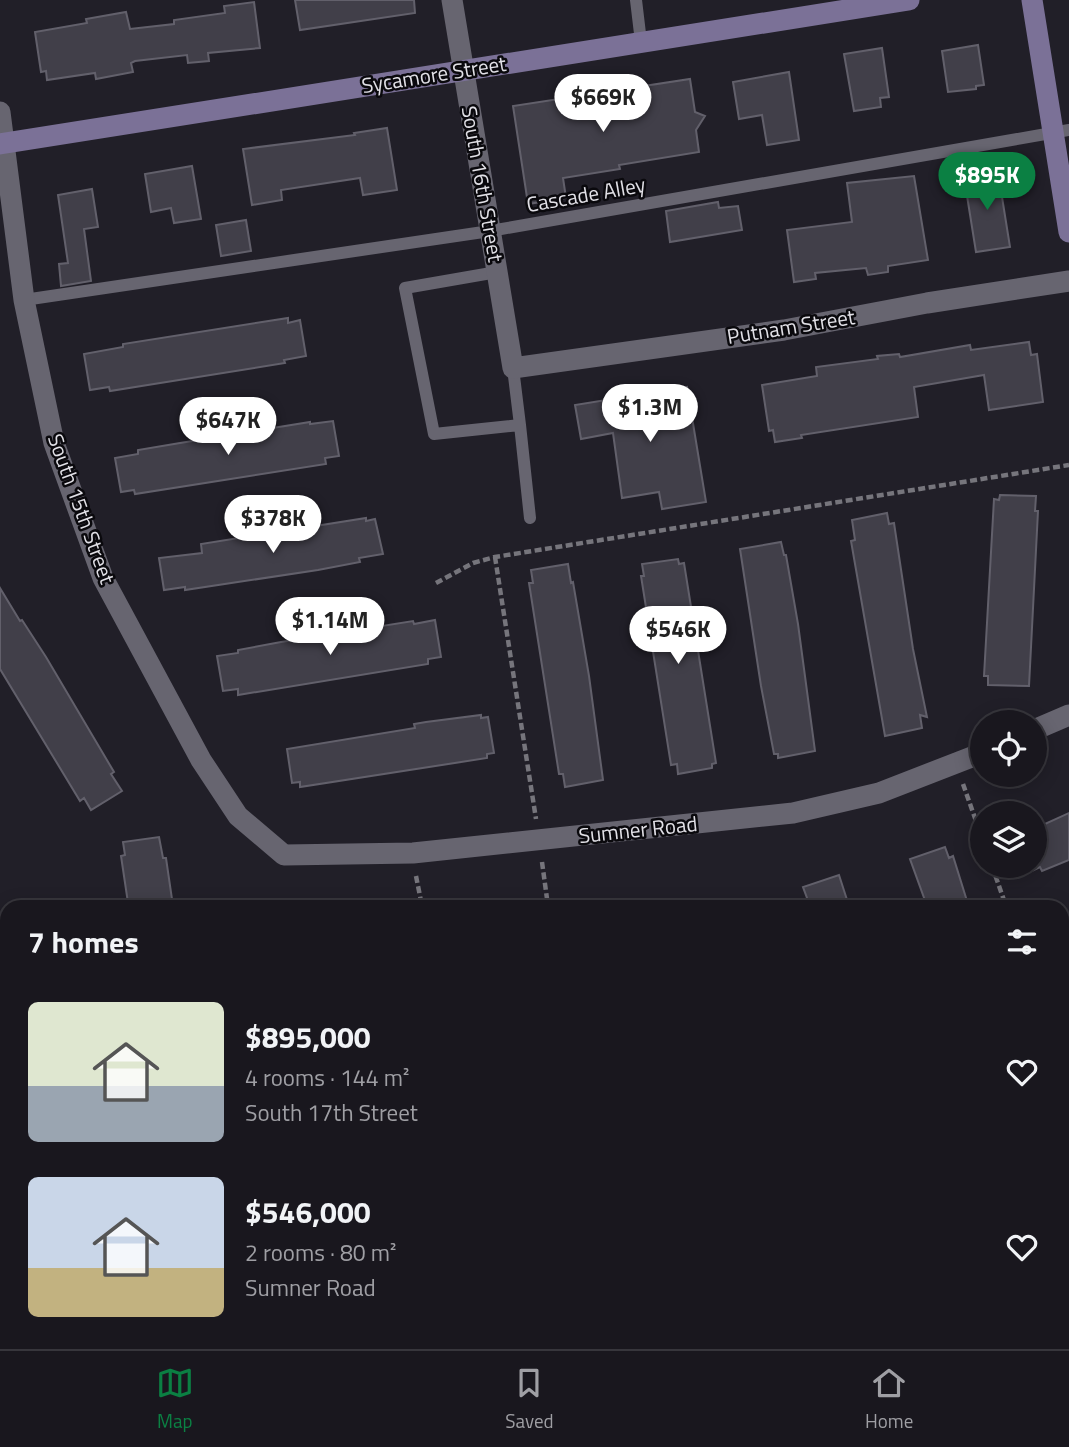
<!DOCTYPE html>
<meta charset="utf-8">
<style>
:root{--surface:#19171e;--page:#26242b;--text:#f1f3f6;--muted:#9f9fa4;--line:#37363c;--accent:#0b8043}
body{margin:0;font-family:"Titillium Web",sans-serif;background:var(--page);color:var(--text);height:100vh;display:flex;flex-direction:column;font-size:26px;white-space:nowrap}
*{box-sizing:border-box;margin:0}
p{font-size:23px;color:var(--muted)}
.icon{flex:none;width:38px;height:38px;fill:none;stroke:currentColor;stroke-width:2;stroke-linecap:round;stroke-linejoin:round}
.map{position:relative;flex:1;overflow:hidden}
.panel{position:absolute;left:0px;top:900px;width:1069px;height:450px;display:flex;flex-direction:column;background:var(--surface);border-radius:21px 21px 0 0;box-shadow:0 4px 18px #0003,0 0 0 2px var(--line)}
.panel>*{flex:none}
.controls{position:absolute;left:970px;top:710px;display:grid;gap:14px}
.controls a{display:grid;place-items:center;width:77px;height:77px;border-radius:50%;background:var(--surface);box-shadow:0 4px 18px #0003,0 0 0 2px var(--line);font-size:35px}
.price{position:absolute;translate:-50% -60px;padding:0 16px;border-radius:24px;background:#fff;color:#222;font-size:23px;line-height:46px;filter:drop-shadow(0 2px 4px #0008)}
.price::after{content:'';position:absolute;left:50%;top:42px;width:21px;height:16px;margin-left:-10px;background:inherit;clip-path:polygon(0 0,100% 0,50% 100%)}
.price.on{background:var(--accent);color:#fff}
ul{padding:0;list-style:none}
li{display:flex;align-items:center;gap:21px;height:175px;padding:0 28px}
li span{display:grid;place-items:center;flex:none;width:196px;height:140px;border-radius:10px;color:#555}
li>.icon{margin-inline-start:auto}
span .icon{width:84px;height:84px;fill:#fffc;stroke-width:1}
li b{font-size:30px}
h2{display:flex;justify-content:space-between;align-items:center;height:84px;padding:0 28px;font-size:30px}
.menu{display:flex;justify-content:space-around;align-items:center;height:98px;border-top:2px solid var(--line);background:var(--surface);font-size:19px;color:var(--muted)}
.menu a{display:grid;justify-items:center;gap:4px}
.menu .on{color:var(--accent)}
.map>svg:first-child{display:block}
.green{fill:#2f214d}
.building{fill:#413f49;stroke:#62606b;stroke-width:2}
.lines{fill:none;stroke-linecap:round;stroke-linejoin:round}
.path{stroke:#76757c;stroke-width:4.5;stroke-dasharray:7 3.5;stroke-linecap:butt}
.lane{stroke:#676570;stroke-width:12}
.street{stroke:#676570;stroke-width:21}
.secondary{stroke:#7b7197;stroke-width:21}
.labels{text-anchor:middle;stroke-width:5;stroke-linejoin:round;paint-order:stroke}
.street-label{font-size:21px;fill:#e1e0e6;stroke:#0a090d}
</style>
<div class="map">
<svg width="1069" height="1349" viewBox="0 0 1069 1349">
<rect width="100%" height="100%" fill="#211f28"/>
<path class="green" d="M1062,1085H1069V1349H642L639,1342H1062Z"/>
<path class="building" d="M295,0H414L415,13L300,30Z
M254,2L260,48L208,53L209,61L188,63L187,55L135,61L131,63L133,72L96,79L95,73L47,80L46,71L41,72L35,32L87,23L86,19L126,12L130,29L174,24V20L225,13L224,6Z
M978,45L984,85L976,86V89L948,92L942,51Z
M882,48L889,97L880,98L881,107L854,111L844,54Z
M789,72L799,140L767,145L762,115L739,119L733,82Z
M690,79L695,112L705,116L696,130L699,152L619,165L620,169L563,178L566,198L528,204L513,106Z
M387,128L397,190L363,195L360,178L281,190L282,200L252,205L243,149L355,135L354,133Z
M192,166L201,219L174,223L171,208L151,212L145,174Z
M998,172L1010,247L976,252L964,177Z
M914,176L928,260L888,266V272L868,275L866,268L815,273L816,279L794,282L787,230L852,222L847,183Z
M92,189L98,227L84,229L91,281L61,286L59,264L68,263L58,195Z
M718,202L719,208L738,206L742,230L670,242L666,211Z
M246,220L251,251L221,256L216,225Z
M288,318V323L300,320L306,356L284,360L285,363L154,384L110,391L109,387L90,390L84,354L123,347V344Z
M1029,342L1031,355L1037,354L1043,402L989,410L984,375L914,387L918,417L801,435L802,438L775,442L773,430L769,431L762,385L817,376L816,367L878,359L877,356L899,354L900,357L970,345L971,350Z
M687,387L706,502L662,509L659,492L622,498L613,433L581,439L575,405Z
M333,421L339,456L325,458L326,464L135,494L134,490L121,492L115,458L138,454V450L180,443L310,422V424Z
M1000,495L1036,496L1035,511H1038L1029,686L988,685V676H984L994,499L999,500Z
M887,513L889,524L894,523L913,649L927,717L920,715L922,728L885,736L851,541L855,540L852,520Z
M366,518V521L375,519L383,554L359,558L360,562L318,570L185,590V587L164,590L159,558L202,553L201,544Z
M781,542L784,555H786L798,624L815,751L778,758V754H774L761,686L740,549Z
M678,559L679,564L684,563L716,763L712,764V768L678,774L677,764L671,765L641,576H644L642,564Z
M568,564L571,583L573,582L589,676L603,780L565,787L563,774H559L529,583H533L531,570Z
M0,588L20,621L22,620L46,657L114,772L111,774L122,791L91,810L84,798L80,801L0,669Z
M435,620L441,657L428,659V664L238,695V689L223,691L217,656L238,653V650L281,642L413,621L414,624Z
M481,715V718L488,717L494,753L487,754V758L300,787V782L292,783L287,749L415,728L414,724L426,722Z
M1069,813V860L1042,871L1040,867L1034,870V829Z
M159,837L163,858H166L173,906H133L132,902L128,903L121,856L125,855L123,842Z
M945,847L949,858L953,856L967,901L965,902L967,906H927L910,859Z
M839,875L849,906H810L803,887Z"/>
<g class="lines">
<path class="path" d="M495,557L536,819
M436,583L473,563L495,557L1069,465
M963,784L982,838
M542,862L548,906
M992,866L1006,906
M416,876L422,906
M1062,1088L1069,1132
M0,1338L7,1333
M517,1342L519,1349
M639,1342L642,1349"/>
<path class="lane" d="M636,0L641,42
M497,272L405,288L434,434L520,425L530,518
M24,300L490,231L1069,130
M513,368L520,425"/>
<path class="street" d="M452,0L513,368L784,330L927,303L1069,281
M0,112L24,300L54,443L103,578L201,760L238,816L284,855L413,853L793,813L879,793L982,753
M1034,730L1069,715"/>
<path class="secondary" d="M1032,0L1069,232
M0,144L909,0"/>
</g>
<g class="labels">
<g class="street-label">
<text transform="translate(434 75) rotate(-9)" y="7">Sycamore Street</text>
<text transform="translate(482 184) rotate(80)" y="7">South 16th Street</text>
<text transform="translate(586 195) rotate(-10)" y="7">Cascade Alley</text>
<text transform="translate(791 327) rotate(-9)" y="7">Putnam Street</text>
<text transform="translate(81 509) rotate(70)" y="7">South 15th Street</text>
<text transform="translate(638 830) rotate(-6)" y="7">Sumner Road</text>
</g>
</g>
</svg>
<div class="controls">
<a><svg class="icon" aria-label="locate" viewBox="0 0 24 24"><circle cx="12" cy="12" r="6"/><path d="M12 2v4M12 18v4M2 12h4M18 12h4"/></svg></a>
<a><svg class="icon" aria-label="layers" viewBox="0 0 24 24"><path d="M12 4l9 5-9 5-9-5zM3 14l9 5 9-5"/></svg></a>
</div>
<b class="price" style="left:603px;top:134px">$669K</b>
<b class="price on" style="left:987px;top:212px">$895K</b>
<b class="price" style="left:650px;top:444px">$1.3M</b>
<b class="price" style="left:228px;top:457px">$647K</b>
<b class="price" style="left:273px;top:555px">$378K</b>
<b class="price" style="left:330px;top:657px">$1.14M</b>
<b class="price" style="left:678px;top:666px">$546K</b>
<section class="panel">
<h2>7 homes<svg class="icon" aria-label="filters" viewBox="0 0 24 24"><path d="M4 7h16M4 17h16"/><circle cx="9" cy="7" r="2"/><circle cx="15" cy="17" r="2"/></svg></h2>
<ul>
<li><span style="background:linear-gradient(#dfe7d0 60%,#9aa5b1 0)"><svg class="icon" aria-label="home" viewBox="0 0 24 24"><path d="M3 11l9-7 9 7M6 9v11h12V9"/></svg></span><div><b>$895,000</b><p>4 rooms · 144 m²</p><p>South 17th Street</p></div><svg class="icon" aria-label="heart" viewBox="0 0 24 24"><path d="M12 20l-8-8c-3-5 5-10 8-4 3-6 11-1 8 4z"/></svg></li>
<li><span style="background:linear-gradient(#c9d6e8 65%,#c2b280 0)"><svg class="icon" aria-label="home" viewBox="0 0 24 24"><path d="M3 11l9-7 9 7M6 9v11h12V9"/></svg></span><div><b>$546,000</b><p>2 rooms · 80 m²</p><p>Sumner Road</p></div><svg class="icon" aria-label="heart" viewBox="0 0 24 24"><path d="M12 20l-8-8c-3-5 5-10 8-4 3-6 11-1 8 4z"/></svg></li>
</ul>
</section>
</div>
<nav class="menu">
<a class="on"><svg class="icon" aria-label="map" viewBox="0 0 24 24"><path d="M3 6l6-2 6 2 6-2v14l-6 2-6-2-6 2zM9 4v14M15 6v14"/></svg>Map</a>
<a><svg class="icon" aria-label="saved" viewBox="0 0 24 24"><path d="M7 4h10v16l-5-4-5 4z"/></svg>Saved</a>
<a><svg class="icon" aria-label="home" viewBox="0 0 24 24"><path d="M3 11l9-7 9 7M6 9v11h12V9"/></svg>Home</a>
</nav>
